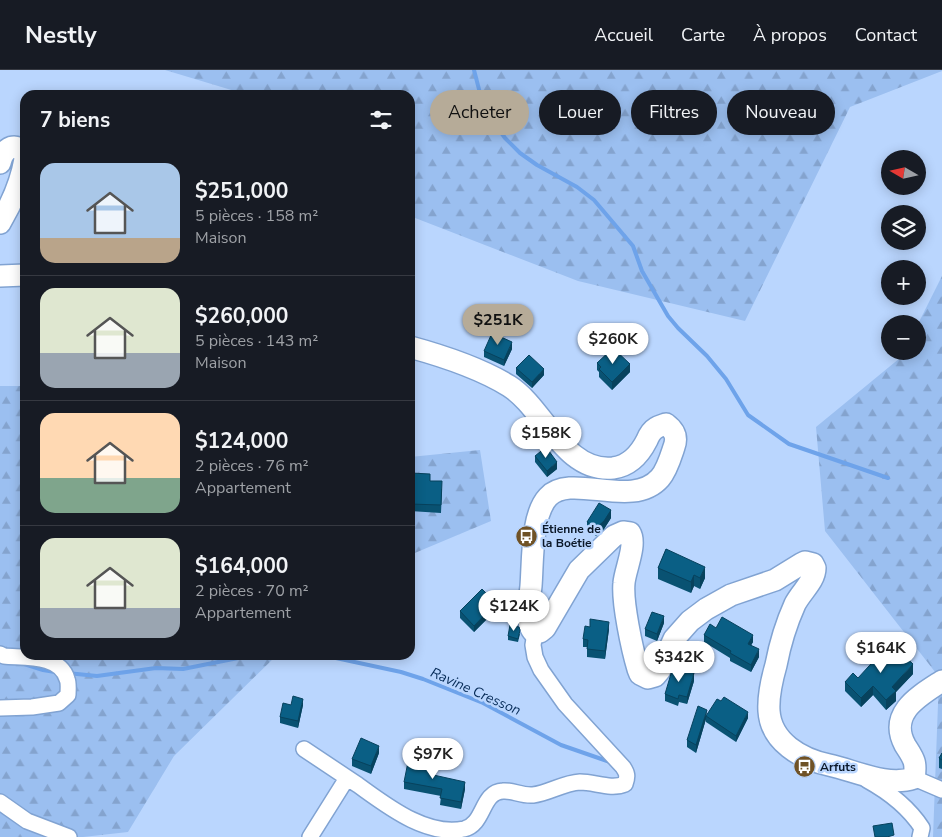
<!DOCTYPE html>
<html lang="fr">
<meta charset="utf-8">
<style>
:root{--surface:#171b24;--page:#20242c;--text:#f1f3f6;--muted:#9ea1a6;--line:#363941;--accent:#b6ab98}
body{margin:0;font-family:"Nunito Sans",sans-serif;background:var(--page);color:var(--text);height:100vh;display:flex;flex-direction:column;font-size:19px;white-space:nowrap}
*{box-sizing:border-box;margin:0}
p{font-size:16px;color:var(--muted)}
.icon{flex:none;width:28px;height:28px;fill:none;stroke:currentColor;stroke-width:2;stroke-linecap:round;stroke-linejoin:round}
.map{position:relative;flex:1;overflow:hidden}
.details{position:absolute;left:20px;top:20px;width:395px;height:570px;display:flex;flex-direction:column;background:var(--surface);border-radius:15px;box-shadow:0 2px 12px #0003}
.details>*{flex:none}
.guide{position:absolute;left:430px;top:20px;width:436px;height:45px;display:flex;gap:10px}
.needle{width:32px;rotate:279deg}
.buttons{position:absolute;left:881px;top:80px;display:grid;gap:10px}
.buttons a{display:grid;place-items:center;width:45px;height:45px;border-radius:50%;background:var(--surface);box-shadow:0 2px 12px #0003;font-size:25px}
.price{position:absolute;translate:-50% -42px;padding:0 11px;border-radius:18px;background:#fff;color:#222;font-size:16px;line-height:32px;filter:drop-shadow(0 1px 2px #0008)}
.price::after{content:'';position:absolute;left:50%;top:30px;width:15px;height:11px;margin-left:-8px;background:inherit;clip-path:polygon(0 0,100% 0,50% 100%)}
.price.on{background:var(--accent);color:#111}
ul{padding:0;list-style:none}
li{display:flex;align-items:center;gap:15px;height:125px;padding:0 20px}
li+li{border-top:1px solid var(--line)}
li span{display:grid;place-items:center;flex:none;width:140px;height:100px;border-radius:15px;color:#555}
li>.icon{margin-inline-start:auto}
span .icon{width:60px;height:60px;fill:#fffc;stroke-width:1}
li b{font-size:21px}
h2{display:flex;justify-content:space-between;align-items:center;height:60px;padding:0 20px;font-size:21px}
.tag{padding:0 18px;border-radius:22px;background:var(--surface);box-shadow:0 2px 12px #0003;font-size:18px;line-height:45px}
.tag.on{background:var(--accent);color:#111}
header{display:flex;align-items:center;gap:30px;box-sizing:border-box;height:70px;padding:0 25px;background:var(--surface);border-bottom:1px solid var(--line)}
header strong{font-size:24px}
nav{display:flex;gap:28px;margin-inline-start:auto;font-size:18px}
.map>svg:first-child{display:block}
.forest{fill:url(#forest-firs)}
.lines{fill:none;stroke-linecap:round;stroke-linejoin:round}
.stream{stroke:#6ea3ea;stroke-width:4}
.street-casing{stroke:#81a3d2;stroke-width:18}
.secondary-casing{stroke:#81a3d2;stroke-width:24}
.street{stroke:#fff;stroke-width:15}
.secondary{stroke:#fff;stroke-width:21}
.wall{fill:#095272}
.shaded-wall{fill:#07425d}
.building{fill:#0a5f85;stroke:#07425d}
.labels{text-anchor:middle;stroke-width:5;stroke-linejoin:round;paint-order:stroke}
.poi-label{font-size:12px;font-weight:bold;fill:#0b1829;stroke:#bad6fe;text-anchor:start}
.water-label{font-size:14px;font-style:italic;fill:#062b57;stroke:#bad6fe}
</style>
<header>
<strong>Nestly</strong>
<nav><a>Accueil</a><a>Carte</a><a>À propos</a><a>Contact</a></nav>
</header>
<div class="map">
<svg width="942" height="767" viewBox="0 0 942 767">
<defs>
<pattern id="forest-firs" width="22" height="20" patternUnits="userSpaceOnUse" patternTransform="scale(1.25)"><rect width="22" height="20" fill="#9bbff0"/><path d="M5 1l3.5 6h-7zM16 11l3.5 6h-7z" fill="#84a3ce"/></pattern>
</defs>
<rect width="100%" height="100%" fill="#bad6fe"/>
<path class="forest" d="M165,0H942V1L850,37L745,251L578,211L410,146V25H248Z
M942,206V767H933L939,607L825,461L816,357L900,288L904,281H918V254Z
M0,316H25V585H277L174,686L128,762L83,767H0Z
M480,380L491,451L410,485V387Z"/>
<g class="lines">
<path class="stream" d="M474,0L481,27L492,50L505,68L520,83L537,95L577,117L594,130L633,176L642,201L668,246L678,258L707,286L726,309L748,345L789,374L888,408
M322,585L401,602L423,609L483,633L561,675L610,692
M21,593L43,600L55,602
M67,603L97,606L156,598L183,599L253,585"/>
<defs>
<path id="street" d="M0,584L4,586C24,588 60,584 67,609C69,613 68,620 68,625L59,633L32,637L0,638
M304,679C322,691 340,703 358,715C386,735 426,767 464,759C485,754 481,722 503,721C513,720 521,726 533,725C549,723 563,713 580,712C595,712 611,720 625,714C628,706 627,703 623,697L565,634L541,600L535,587L533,575L535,563
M914,708L942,720
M867,710C887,721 909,738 922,758L920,767
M0,732L27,751L69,767
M310,767L347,708"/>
<path id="secondary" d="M0,93C1,89 2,85 5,82C13,72 24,78 25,89
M0,153C12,133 21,112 25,89
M0,206L25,205
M410,277C443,286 480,298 509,316C544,338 564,403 613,398C629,396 640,384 647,370C649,365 651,361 656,358C659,356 663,355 666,354C674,360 678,366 674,377C671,386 667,400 660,408C632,440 571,402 548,427C531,445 533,491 531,516C530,527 524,556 535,563L540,562L545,558L579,500L614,466L623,462L630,463C637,474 625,500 624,513C622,532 632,579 638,599L640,604L648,608L655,606L660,600L674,569L690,551L706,539L731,525L775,510L801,494L805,492L813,494L815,498C815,511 801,522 795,534C786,554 780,574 776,595C772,609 768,626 769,641C771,672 801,689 829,695C856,701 887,717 914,708C917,691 913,688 905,675C888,643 919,626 942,611"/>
</defs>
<use href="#street" class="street-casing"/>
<use href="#secondary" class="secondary-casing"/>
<use href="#street" class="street"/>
<use href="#secondary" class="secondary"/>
</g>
<path class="wall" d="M512,279L504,296L484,287V281Z
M597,293L630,302L612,320L599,307V302L597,300Z
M516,298L544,305L532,318L516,304Z
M535,386L557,399L547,407L535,392Z
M410,417L442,419L441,443L410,441Z
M611,448L604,459L596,466L587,459V452Z
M666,479L705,508L700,519L694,516L691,523L658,509V498Z
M496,540L474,562L460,548V541Z
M664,553L657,571L645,566V559Z
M716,558L753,572L751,575L759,587L751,602L730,591V588L704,572V565Z
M609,559L605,589L587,587V577H583V569Z
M520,564L518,572L508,570V566Z
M913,604L896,622V631L886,640L873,625L861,637L845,621V612L858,608Z
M694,611L687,634L679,632L678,636L665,631V624Z
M291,635H303L298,658L280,653V647Z
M707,645L748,648L736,672L706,652V649L696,683L687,677V670Z
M379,683L371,704L352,696V689Z
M942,683V699L939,698V688Z
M432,699L430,705L465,719L461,739L440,735L441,726L404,719V712Z"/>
<path class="shaded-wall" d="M512,272V279L504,296V290Z
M630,294V302L612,320V312Z
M544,299V305L532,318V312Z
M557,392V399L547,407V401Z
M611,440V448L604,459L596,466V458Z
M705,497V508L700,519V508Z
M694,505V516L691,523V512Z
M496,533V540L474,562V556Z
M664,546V553L657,571V564Z
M609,552V559L605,589V581Z
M753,565V572L748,581V574Z
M759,579V587L751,602V595Z
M913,594V604L896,622V631L886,640V630L892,617Z
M694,603V611L687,634V627Z
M873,616V625L861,637V628Z
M303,629V635L298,658V651Z
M707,640L706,649L696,683V675Z
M748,642V648L736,672V666Z
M379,676V683L371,704V696Z
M432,692V699L429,712V704Z
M465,712V719L461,739V732Z"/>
<path class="building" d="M492,263L512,272L504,290L484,281Z
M613,278L630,294L612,312L599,299L601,297L597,293Z
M529,285L544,299L532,312L516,298Z
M546,377L557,392L547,401L535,386Z
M411,403L430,404V411H442L441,435L410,434Z
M599,433L611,440L604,451L596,458L587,452Z
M666,479L705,497L700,508L694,505L691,512L658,498Z
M482,519L496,533L474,556L460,541Z
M652,542L664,546L657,564L645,559Z
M722,547L753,565L748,574L759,579L751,595L730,583L731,581L704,565L710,554L716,558Z
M590,549L609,552L605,581L587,579L588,570L583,569L585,556L590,557Z
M510,555L519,557L520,560L518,569L508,566Z
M890,573L913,594L892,617L896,621L886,630L873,616L861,628L845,612L853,603L858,608Z
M673,597L694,603L687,627L679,625L678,629L665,624Z
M293,626L303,629L298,651L280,647L283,633L291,635Z
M724,627L748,642L736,666L706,646L717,629L721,631Z
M698,636L707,640L696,675L687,670Z
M361,668L379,676L371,696L352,689Z
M942,683V690L939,688Z
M409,687L432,692L429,704L465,712L461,732L440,728L442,719L404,712Z
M892,753L894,765L887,767H875L873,756Z"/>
<defs>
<symbol id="bus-disc" viewBox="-11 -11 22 22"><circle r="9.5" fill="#6f5226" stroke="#bad6fe"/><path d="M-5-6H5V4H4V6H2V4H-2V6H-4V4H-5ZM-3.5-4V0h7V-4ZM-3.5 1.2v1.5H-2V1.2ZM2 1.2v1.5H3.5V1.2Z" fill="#fff"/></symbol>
</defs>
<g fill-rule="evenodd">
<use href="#bus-disc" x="514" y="454" width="25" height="25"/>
<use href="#bus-disc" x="792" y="684" width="25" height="25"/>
</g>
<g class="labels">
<g class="poi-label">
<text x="542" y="463">Étienne de<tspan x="542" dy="14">la Boétie</tspan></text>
<text x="820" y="701">Arfuts</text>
</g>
<g class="water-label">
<text transform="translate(476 621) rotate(24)" y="5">Ravine Cresson</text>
</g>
</g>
</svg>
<div class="buttons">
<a><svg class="needle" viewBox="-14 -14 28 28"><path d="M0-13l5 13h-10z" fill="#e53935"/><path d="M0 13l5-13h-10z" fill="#9ea1a6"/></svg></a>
<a><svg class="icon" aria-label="layers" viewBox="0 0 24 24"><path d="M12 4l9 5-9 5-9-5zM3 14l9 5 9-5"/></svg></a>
<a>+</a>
<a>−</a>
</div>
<b class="price on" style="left:498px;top:276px">$251K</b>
<b class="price" style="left:613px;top:295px">$260K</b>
<b class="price" style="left:546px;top:389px">$158K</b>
<b class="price" style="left:514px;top:562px">$124K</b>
<b class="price" style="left:881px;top:604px">$164K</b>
<b class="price" style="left:679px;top:613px">$342K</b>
<b class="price" style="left:433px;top:710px">$97K</b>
<div class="guide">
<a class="tag on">Acheter</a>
<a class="tag">Louer</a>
<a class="tag">Filtres</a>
<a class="tag">Nouveau</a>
</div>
<section class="details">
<h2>7 biens<svg class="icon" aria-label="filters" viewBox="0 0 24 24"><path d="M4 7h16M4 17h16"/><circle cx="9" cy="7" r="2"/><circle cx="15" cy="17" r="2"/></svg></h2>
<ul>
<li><span style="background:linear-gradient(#a9c7e8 75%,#b9a48a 0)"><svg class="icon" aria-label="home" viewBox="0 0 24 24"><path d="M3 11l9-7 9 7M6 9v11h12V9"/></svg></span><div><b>$251,000</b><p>5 pièces · 158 m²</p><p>Maison</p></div></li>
<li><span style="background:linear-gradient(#dfe7d0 65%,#9aa5b1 0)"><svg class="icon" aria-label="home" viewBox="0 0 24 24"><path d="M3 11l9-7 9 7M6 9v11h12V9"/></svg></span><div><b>$260,000</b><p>5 pièces · 143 m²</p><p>Maison</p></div></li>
<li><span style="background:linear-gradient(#ffd9b3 65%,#7fa58c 0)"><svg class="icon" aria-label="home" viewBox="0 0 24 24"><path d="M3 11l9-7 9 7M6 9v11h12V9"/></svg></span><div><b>$124,000</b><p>2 pièces · 76 m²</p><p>Appartement</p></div></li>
<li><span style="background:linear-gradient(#dfe7d0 70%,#9aa5b1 0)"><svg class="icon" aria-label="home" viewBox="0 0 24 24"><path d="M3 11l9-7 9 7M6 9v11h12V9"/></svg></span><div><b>$164,000</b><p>2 pièces · 70 m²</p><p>Appartement</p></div></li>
</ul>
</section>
</div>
